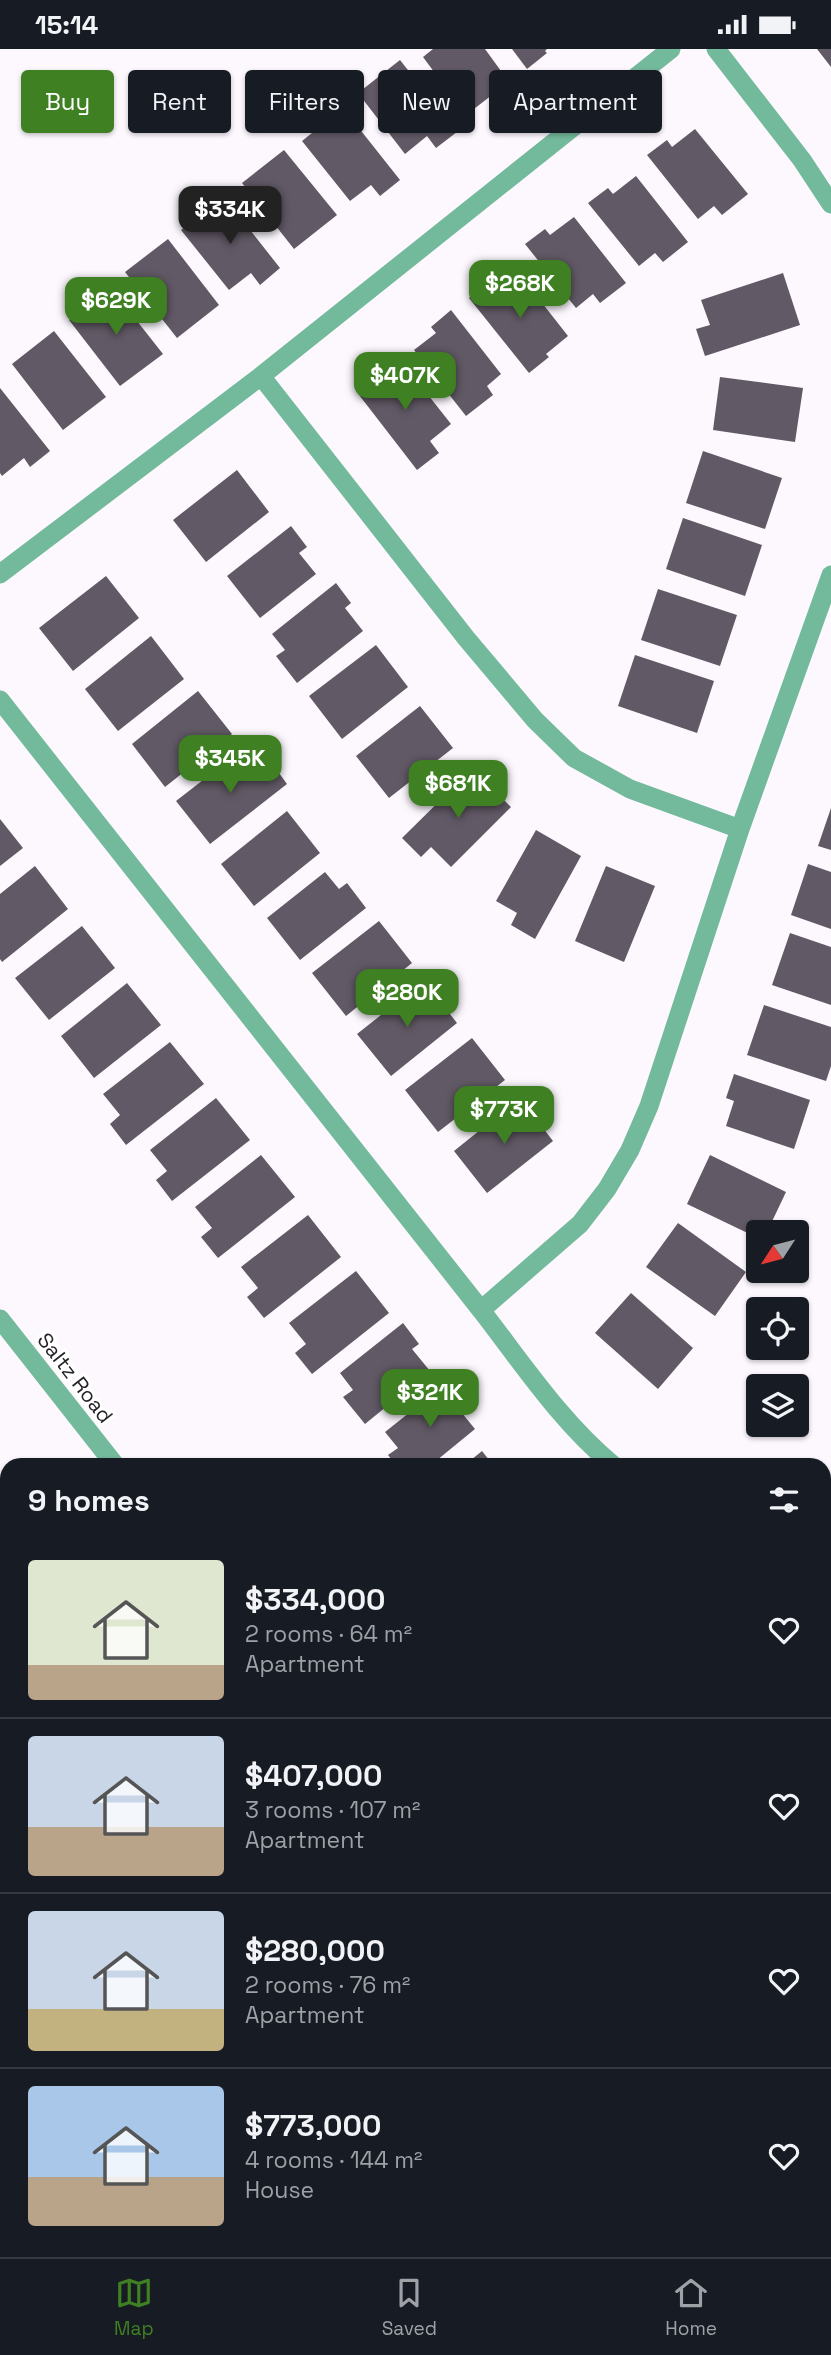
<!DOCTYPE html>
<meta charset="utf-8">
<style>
:root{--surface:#171b24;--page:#20242c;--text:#f1f3f6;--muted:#9ea1a6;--line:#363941;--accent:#3e8022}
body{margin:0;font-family:"Space Grotesk",sans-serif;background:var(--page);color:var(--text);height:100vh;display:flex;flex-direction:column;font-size:26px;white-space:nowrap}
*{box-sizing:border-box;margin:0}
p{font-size:23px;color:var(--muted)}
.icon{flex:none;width:38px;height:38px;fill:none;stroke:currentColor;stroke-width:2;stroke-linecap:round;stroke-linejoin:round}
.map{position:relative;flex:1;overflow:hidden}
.sheet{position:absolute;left:0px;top:1409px;width:831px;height:800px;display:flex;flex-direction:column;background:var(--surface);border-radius:21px 21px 0 0;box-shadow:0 2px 5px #0004}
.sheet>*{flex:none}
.top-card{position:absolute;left:21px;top:21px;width:789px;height:63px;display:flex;gap:14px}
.needle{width:46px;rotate:234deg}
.controls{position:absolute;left:746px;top:1171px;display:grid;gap:14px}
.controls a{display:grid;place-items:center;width:63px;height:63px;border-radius:7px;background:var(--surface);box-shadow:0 2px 5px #0004;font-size:35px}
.price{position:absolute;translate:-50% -60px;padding:0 16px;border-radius:14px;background:var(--accent);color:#fff;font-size:23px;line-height:46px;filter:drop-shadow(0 2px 4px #0008)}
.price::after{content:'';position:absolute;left:50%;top:42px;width:21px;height:16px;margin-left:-10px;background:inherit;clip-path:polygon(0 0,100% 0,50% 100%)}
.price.active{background:#222;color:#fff}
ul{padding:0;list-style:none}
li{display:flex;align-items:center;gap:21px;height:175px;padding:0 28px}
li+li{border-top:2px solid var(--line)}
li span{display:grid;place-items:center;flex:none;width:196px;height:140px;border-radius:7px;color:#555}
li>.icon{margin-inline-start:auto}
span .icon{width:84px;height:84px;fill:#fffc;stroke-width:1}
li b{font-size:30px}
h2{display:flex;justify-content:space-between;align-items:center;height:84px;padding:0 28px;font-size:30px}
.pill{padding:0 24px;border-radius:7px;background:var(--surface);box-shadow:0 2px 5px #0004;font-size:24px;line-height:63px}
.pill.active{background:var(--accent);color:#fff}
.status{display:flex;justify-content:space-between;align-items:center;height:49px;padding:0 35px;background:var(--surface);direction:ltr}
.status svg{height:19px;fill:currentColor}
.tabs{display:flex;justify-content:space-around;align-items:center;height:98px;border-top:2px solid var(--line);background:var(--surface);font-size:19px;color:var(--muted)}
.tabs a{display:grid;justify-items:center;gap:4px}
.tabs .active{color:var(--accent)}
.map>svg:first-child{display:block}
.building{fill:#615965}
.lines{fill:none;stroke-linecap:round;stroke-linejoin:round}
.minor{stroke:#73b99b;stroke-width:19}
.tertiary{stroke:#73b99b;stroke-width:19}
.labels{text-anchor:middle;stroke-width:7;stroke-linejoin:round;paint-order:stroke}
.street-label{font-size:21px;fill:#262328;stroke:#fff}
</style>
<div class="status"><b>15:14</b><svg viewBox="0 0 49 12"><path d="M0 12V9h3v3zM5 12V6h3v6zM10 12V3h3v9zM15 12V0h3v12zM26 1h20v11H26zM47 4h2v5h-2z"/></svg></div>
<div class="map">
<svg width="831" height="2208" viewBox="0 0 831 2208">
<rect width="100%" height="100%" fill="#fcf8fe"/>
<path class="building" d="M433,0H485L509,33L466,66L423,8Z
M512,0H547L545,2L547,4L527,20Z
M817,0H831V18Z
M400,11L457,83L436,99L427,87L405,105L358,44Z
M343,59L400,131L380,147L371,136L350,152L302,92Z
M695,80L748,145L722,166L714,157L698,170L647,106L667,91L672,98Z
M284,101L337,166L294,200L242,134Z
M636,127L688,193L663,213L655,204L639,217L588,154L608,139L613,145Z
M224,148L280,219L260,236L251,224L229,241L181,181Z
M574,168L626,234L600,254L593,245L576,259L525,195L545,180L550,186Z
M168,190L219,256L177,289L125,223Z
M517,222L568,287L546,305L549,308L529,324L469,249L488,233L493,240Z
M783,224L800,276L705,307L696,280L710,276L701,251Z
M111,239L163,305L120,337L69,271Z
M451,261L501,325L487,337L493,346L466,367L414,301L436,284L431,278Z
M54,282L106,348L63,381L12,315Z
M399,309L451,375L430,392L439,404L417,421L356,342Z
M720,328L803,339L795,393L713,381Z
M0,339L50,402L30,418L24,409L2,427L0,424Z
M703,402L782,429L765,480L686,454Z
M237,421L269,463L206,513L173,471Z
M683,469L762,496L745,547L666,520Z
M291,477L307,498L299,504L316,525L260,569L227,527Z
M106,527L139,569L73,622L39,579Z
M336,534L351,554L345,559L363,582L297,634L276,607L285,601L272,585Z
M658,540L737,566L720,617L641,591Z
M151,587L184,630L118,682L85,640Z
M376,596L408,638L342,690L309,647Z
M635,606L714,632L697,684L618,657Z
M198,642L232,685L165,738L132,695Z
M420,657L453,699L389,749L356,707Z
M243,700L260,722L271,713L287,735L210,795L176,752Z
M472,720L511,758L451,818L431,798L421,808L402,789Z
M831,759V801L818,797Z
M287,762L320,804L254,857L221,815Z
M0,770L23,799L0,817Z
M536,781L581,807L535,890L511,876L517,864L496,852Z
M808,815L831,823V880L791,866Z
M35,817L68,860L2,913L0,910V845Z
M606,817L655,837L624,913L575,892Z
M325,823L339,840L347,834L366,859L300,911L267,869Z
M379,872L412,914L346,967L312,924Z
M82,877L115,919L49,971L15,929Z
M790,884L831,898V956L772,936Z
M424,932L457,974L391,1027L357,985Z
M127,934L161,976L94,1029L61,987Z
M764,956L831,978V1017L826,1032L747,1006Z
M472,989L505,1031L438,1083L405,1041Z
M170,993L204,1035L126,1096L110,1075L120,1066L103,1045Z
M734,1025L810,1051L794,1100L726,1077L734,1052L726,1049Z
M216,1049L250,1091L172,1152L156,1131L167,1122L150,1101Z
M520,1049L553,1092L487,1144L454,1102Z
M261,1106L295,1148L218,1209L201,1188L212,1179L195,1158Z
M710,1106L786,1143L767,1183H758V1189L687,1155Z
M308,1166L341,1208L264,1269L247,1248L258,1239L241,1218Z
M678,1174L746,1223L715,1267L646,1218Z
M356,1222L389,1264L312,1325L295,1304L306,1295L289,1274Z
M631,1244L693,1299L658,1340L595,1284Z
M403,1274L419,1295L412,1300L430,1322L365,1375L343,1348L353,1341L340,1324Z
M448,1333L464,1353L457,1358L475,1380L431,1416H396L388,1406L398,1399L385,1383Z
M482,1402L493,1416H465Z
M7,1679V1768L0,1759V1684Z"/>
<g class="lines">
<path class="minor" d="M716,0L802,111L831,155
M261,327L671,0
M0,525L261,327L466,589L535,671L574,709L630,740L740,780
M0,651L481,1261
M613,1416C561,1373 522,1314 481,1261L580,1175L607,1140L630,1101L649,1057L740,780L831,526
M824,1534L831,1537"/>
<path class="tertiary" d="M0,1270L115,1416
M824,1585L831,1571
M824,2095L831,2097
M128,2208L145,2202"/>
</g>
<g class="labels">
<g class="street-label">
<text transform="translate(75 1329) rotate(52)" y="7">Saltz Road</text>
</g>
</g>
</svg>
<div class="controls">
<a><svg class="needle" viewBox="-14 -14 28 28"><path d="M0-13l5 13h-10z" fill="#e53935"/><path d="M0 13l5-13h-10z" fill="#9ea1a6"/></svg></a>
<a><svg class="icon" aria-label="locate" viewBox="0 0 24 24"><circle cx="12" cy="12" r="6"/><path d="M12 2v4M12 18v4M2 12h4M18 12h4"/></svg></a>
<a><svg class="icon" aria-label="layers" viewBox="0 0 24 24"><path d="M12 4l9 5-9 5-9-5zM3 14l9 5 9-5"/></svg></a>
</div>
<b class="price active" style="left:230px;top:197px">$334K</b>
<b class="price" style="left:520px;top:271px">$268K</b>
<b class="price" style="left:116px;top:288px">$629K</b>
<b class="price" style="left:405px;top:363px">$407K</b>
<b class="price" style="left:230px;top:746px">$345K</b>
<b class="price" style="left:458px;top:771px">$681K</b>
<b class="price" style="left:407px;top:980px">$280K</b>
<b class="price" style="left:504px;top:1097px">$773K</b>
<b class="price" style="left:430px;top:1380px">$321K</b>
<div class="top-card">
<a class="pill active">Buy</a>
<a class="pill">Rent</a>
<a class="pill">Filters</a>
<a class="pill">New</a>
<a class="pill">Apartment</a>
</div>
<section class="sheet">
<h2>9 homes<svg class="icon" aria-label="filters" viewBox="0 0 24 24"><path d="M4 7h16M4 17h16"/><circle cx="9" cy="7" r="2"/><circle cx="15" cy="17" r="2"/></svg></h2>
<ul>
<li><span style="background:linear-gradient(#dfe7d0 75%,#b9a48a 0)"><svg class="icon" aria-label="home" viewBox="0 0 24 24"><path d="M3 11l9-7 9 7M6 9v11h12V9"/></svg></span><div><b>$334,000</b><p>2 rooms · 64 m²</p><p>Apartment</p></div><svg class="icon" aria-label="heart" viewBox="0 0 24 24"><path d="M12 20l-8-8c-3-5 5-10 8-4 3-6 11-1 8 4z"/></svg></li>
<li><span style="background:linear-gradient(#c9d6e8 65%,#b9a48a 0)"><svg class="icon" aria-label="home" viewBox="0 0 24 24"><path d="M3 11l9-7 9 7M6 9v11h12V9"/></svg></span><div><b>$407,000</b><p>3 rooms · 107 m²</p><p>Apartment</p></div><svg class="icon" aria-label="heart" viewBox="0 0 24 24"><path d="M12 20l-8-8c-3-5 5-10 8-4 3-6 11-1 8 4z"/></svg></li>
<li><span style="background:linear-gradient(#c9d6e8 70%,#c2b280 0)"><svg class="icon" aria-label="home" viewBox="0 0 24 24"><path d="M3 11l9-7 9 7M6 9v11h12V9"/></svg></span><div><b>$280,000</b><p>2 rooms · 76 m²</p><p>Apartment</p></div><svg class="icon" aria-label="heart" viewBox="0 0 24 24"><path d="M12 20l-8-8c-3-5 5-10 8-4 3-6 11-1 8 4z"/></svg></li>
<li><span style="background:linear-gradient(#a9c7e8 65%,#b9a48a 0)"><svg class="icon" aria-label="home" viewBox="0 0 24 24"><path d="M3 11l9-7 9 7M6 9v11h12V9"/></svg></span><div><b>$773,000</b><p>4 rooms · 144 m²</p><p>House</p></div><svg class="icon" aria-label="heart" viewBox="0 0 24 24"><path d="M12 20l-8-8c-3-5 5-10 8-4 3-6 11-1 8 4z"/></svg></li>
</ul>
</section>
</div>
<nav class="tabs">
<a class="active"><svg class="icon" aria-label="map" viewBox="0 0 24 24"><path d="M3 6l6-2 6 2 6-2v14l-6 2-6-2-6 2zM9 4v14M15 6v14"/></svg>Map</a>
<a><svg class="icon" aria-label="saved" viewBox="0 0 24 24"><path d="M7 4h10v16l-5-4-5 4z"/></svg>Saved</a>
<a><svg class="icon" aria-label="home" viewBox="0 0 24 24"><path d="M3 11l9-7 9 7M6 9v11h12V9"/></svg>Home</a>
</nav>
